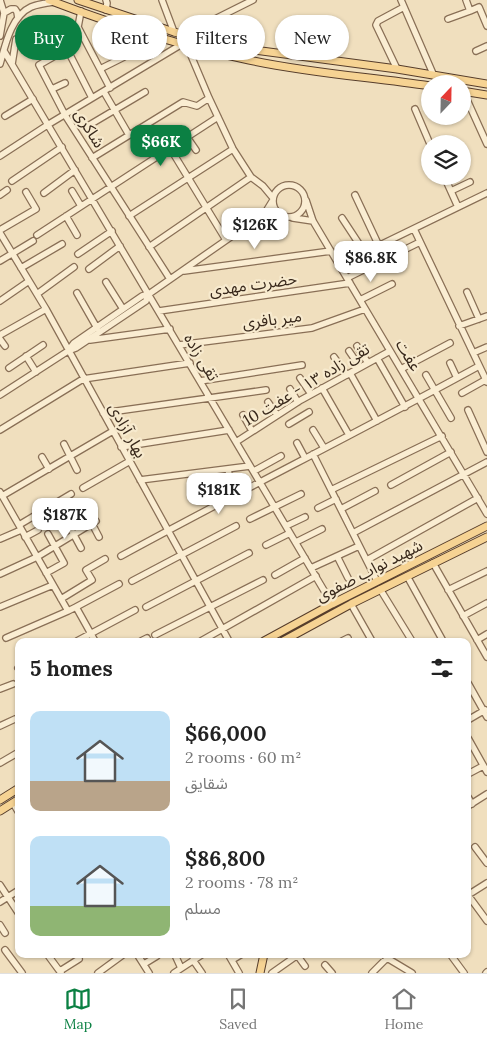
<!DOCTYPE html>
<meta charset="utf-8">
<style>
:root{--surface:#fff;--page:#f2f2f2;--text:#222;--muted:#767676;--line:#e0e0e0;--accent:#0b8043}
body{margin:0;font-family:Lora,"Noto Sans Arabic",serif;background:var(--page);color:var(--text);height:100vh;display:flex;flex-direction:column;font-size:19px;white-space:nowrap}
*{box-sizing:border-box;margin:0}
p{font-size:16px;color:var(--muted)}
.icon{flex:none;width:28px;height:28px;fill:none;stroke:currentColor;stroke-width:2;stroke-linecap:round;stroke-linejoin:round}
.map{position:relative;flex:1;overflow:hidden}
.drawer{position:absolute;left:15px;top:638px;width:456px;height:320px;display:flex;flex-direction:column;background:var(--surface);border-radius:10px;box-shadow:0 1px 4px #0004}
.drawer>*{flex:none}
.hud{position:absolute;left:15px;top:15px;width:458px;height:45px;display:flex;gap:10px}
.needle{width:32px;rotate:22deg}
.fabs{position:absolute;left:421px;top:75px;display:grid;gap:10px}
.fabs a{display:grid;place-items:center;width:50px;height:50px;border-radius:50%;background:var(--surface);box-shadow:0 1px 4px #0004;font-size:25px}
.price{position:absolute;translate:-50% -42px;padding:0 11px;border-radius:10px;background:#fff;color:#222;font-size:16px;line-height:32px;filter:drop-shadow(0 1px 2px #0008)}
.price::after{content:'';position:absolute;left:50%;top:30px;width:15px;height:11px;margin-left:-8px;background:inherit;clip-path:polygon(0 0,100% 0,50% 100%)}
.price.on{background:var(--accent);color:#fff}
ul{padding:0;list-style:none}
li{display:flex;align-items:center;gap:15px;height:125px;padding:0 15px}
li span{display:grid;place-items:center;flex:none;width:140px;height:100px;border-radius:10px;color:#555}
li>.icon{margin-inline-start:auto}
span .icon{width:60px;height:60px;fill:#fffc;stroke-width:1}
li b{font-size:21px}
h2{display:flex;justify-content:space-between;align-items:center;height:60px;padding:0 15px;font-size:21px}
.pill{padding:0 18px;border-radius:22px;background:var(--surface);box-shadow:0 1px 4px #0004;font-size:18px;line-height:45px}
.pill.on{background:var(--accent);color:#fff}
.tabs{display:flex;justify-content:space-around;align-items:center;height:70px;border-top:1px solid var(--line);background:var(--surface);font-size:14px;color:var(--muted)}
.tabs a{display:grid;justify-items:center;gap:2px}
.tabs .on{color:var(--accent)}
.map>svg:first-child{display:block}
.lines{fill:none;stroke-linecap:round;stroke-linejoin:round}
.minor-casing{stroke:#896f56;stroke-width:8}
.major-casing{stroke:#563d2b;stroke-width:9}
.minor{stroke:#faedd2;stroke-width:5.5}
.major{stroke:#f6d393;stroke-width:7}
.labels{text-anchor:middle;stroke-width:4.5;stroke-linejoin:round;paint-order:stroke}
.street-label{font-size:16px;fill:#38281b;stroke:#f7eace}
</style>
<div class="map">
<svg width="487" height="973" viewBox="0 0 487 973">
<rect width="100%" height="100%" fill="#f0dfbe"/>
<g class="lines">
<defs>
<path id="minor" d="M0,0L4,13L0,36
M162,0L174,32
M401,0L434,76
M466,0L470,11L479,7L487,26
M106,10L107,3L106,0
M81,11L78,27L110,88
M4,13L11,9H15L17,12L18,18
M448,19L470,11
M78,27L67,49L39,65L65,115L170,279
M48,32L57,55
M194,38L205,24L253,0
M187,46L209,98L233,149L251,177L263,186L273,198
M236,47V29L245,24
M67,49L92,98
M4,51L332,604
M476,51L487,46
M0,64C5,46 11,16 31,7C38,4 46,3 54,2
M12,64L16,39L33,36L30,28
M100,69L124,57
M397,69L376,25L378,21L404,7
M52,89L65,83
M463,91L487,144
M104,92L129,135
M415,109L430,144
M5,116L33,99
M86,127L145,92
M187,137L196,150
M170,148L226,240
M0,156L49,124L182,44
M92,158L183,102L197,106L209,98
M462,158H463
M444,176L458,207
M12,181L62,147
M273 201a16 16 0 1 1 32 0a16 16 0 1 1-32 0Z
M72,191L81,206
M451,191L470,182
M44,193L75,170
M0,195L7,190
M355,195L379,246
M306,200L313,221L487,514
M66,216L77,235
M129,216L233,149
M293,218L313,221
M342,218L365,253
M414,229L487,382
M0,230L36,209L26,192
M0,233L46,309L229,641
M37,235L218,117
M149,247L251,177
M78,254L112,231
M0,261L33,241
M339,265L487,193
M21,268L62,244
M89,269L120,246
M184,271L331,251
M347,278L420,242
M106,282L123,309
M467,292L479,319
M77,293L97,328
M37,294L74,267
M360,300L392,284
M0,301L29,281
M159,311L350,283
M459,326L487,316
M0,335L46,309
M0,339L5,346
M90,340L170,329
M179,345L312,328L365,309
M357,346L368,363
M68,351L76,348L146,301L149,294
M349,351L360,367
M473,353L487,347
M26,356L36,372
M334,357L347,375
M377,358L405,407
M450,363L457,378
M9,368L43,345
M401,369L450,343
M350,373L377,421
M426,375L451,418
M300,378L311,394
M200,381L302,365
M322,388L349,435
M290,389L298,402
M462,393L487,379
M0,395L68,351L74,343L142,296L149,294L265,213L273,200
M268,402L277,415
M468,410L487,452
M103,413L266,390
M243,415L252,431
M289,424L309,412
M0,430L83,379L190,363
M313,430L324,448
M236,442L301,400L390,351
M297,443L305,458
M64,444L77,470
M121,447L229,430
M313,454L377,581
M42,457L49,469
M228,469L231,485
M254,471L281,456
M140,480L250,466
M391,485L451,452
M83,488L130,461
M331,490L442,436
M0,492L68,611L76,607L95,641
M2,496L113,431
M318,508L336,499
M341,509L375,491
M86,512L99,537
M250,519L301,494
M67,522L81,548
M19,525L71,494
M286,526L305,517
M353,533L487,462
M25,537L38,530
M0,539L21,530
M296,542L322,529
M266,545L290,533
M121,556C240,491 361,431 479,366
M337,556L348,578
M367,560L478,498
M433,563L487,657
M311,568L359,546
M46,573L64,563L48,534
M0,574L37,557L96,521
M275,575L305,558
M407,576L443,641
M132,581L236,526
M380,589L412,641
M448,590L487,571
M61,599L92,580L86,570L105,559
M351,604L372,641
M0,607L53,585
M76,607L119,584
M146,607L249,553
M463,616L487,603
M155,635L263,580
M6,638L68,611
M477,640L487,634
M77,641L135,610
M141,641L147,638
M201,641L316,576
M342,641L348,638
M18,668L19,667
M468,683L487,717
M0,689L13,684
M468,720L485,710
M0,726L15,719
M468,738L487,772
M0,763L19,752
M468,774L483,766
M468,797L472,804
M13,803L19,813
M468,806L487,794
M475,847L487,863
M0,885L19,914
M468,895L487,921
M468,895L487,883
M0,902L19,890
M0,925L5,933
M5,950L22,973
M47,954L61,973
M137,954L149,973
M228,954L239,973
M383,954L387,958L412,973
M450,954L464,973
M175,955L181,968
M297,955L305,966
M193,960L202,973
M232,960L242,954
M144,964L157,956
M325,965L332,973
M60,971L79,959
M98,973L124,954
M174,973L203,954
M272,973L299,954
M372,973L387,958
M486,973L487,972"/>
<path id="major" d="M49,0C114,25 181,46 249,60C309,73 370,77 430,86
M78,0L174,32L219,44L254,50L397,69L487,84
M462,91L487,95
M264,641L332,604L487,526
M283,641L351,604L487,537
M0,800L19,788
M0,811L19,799
M260,973L264,954"/>
</defs>
<use href="#minor" class="minor-casing"/>
<use href="#major" class="major-casing"/>
<use href="#minor" class="minor"/>
<use href="#major" class="major"/>
</g>
<g class="labels">
<g class="street-label">
<text transform="translate(90 128) rotate(58)" y="6">شاکری</text>
<text transform="translate(253 284) rotate(-8)" y="6">حضرت مهدی</text>
<text transform="translate(272 319) rotate(-7)" y="6">میر بافری</text>
<text transform="translate(409 355) rotate(59)" y="6">عفت</text>
<text transform="translate(202 357) rotate(59)" y="6">تقی زاده</text>
<text transform="translate(306 384) rotate(-31)" y="6">تقی زاده ۱۳ - عفت 10</text>
<text transform="translate(128 430) rotate(61)" y="6">بهار آزادی</text>
<text transform="translate(369 570) rotate(-27)" y="6">شهید نواب صفوی</text>
</g>
</g>
</svg>
<div class="fabs">
<a><svg class="needle" viewBox="-14 -14 28 28"><path d="M0-13l5 13h-10z" fill="#e53935"/><path d="M0 13l5-13h-10z" fill="#767676"/></svg></a>
<a><svg class="icon" aria-label="layers" viewBox="0 0 24 24"><path d="M12 4l9 5-9 5-9-5zM3 14l9 5 9-5"/></svg></a>
</div>
<b class="price on" style="left:161px;top:167px">$66K</b>
<b class="price" style="left:255px;top:250px">$126K</b>
<b class="price" style="left:371px;top:283px">$86.8K</b>
<b class="price" style="left:219px;top:515px">$181K</b>
<b class="price" style="left:65px;top:540px">$187K</b>
<div class="hud">
<a class="pill on">Buy</a>
<a class="pill">Rent</a>
<a class="pill">Filters</a>
<a class="pill">New</a>
</div>
<section class="drawer">
<h2>5 homes<svg class="icon" aria-label="filters" viewBox="0 0 24 24"><path d="M4 7h16M4 17h16"/><circle cx="9" cy="7" r="2"/><circle cx="15" cy="17" r="2"/></svg></h2>
<ul>
<li><span style="background:linear-gradient(#bfe0f5 70%,#b9a48a 0)"><svg class="icon" aria-label="home" viewBox="0 0 24 24"><path d="M3 11l9-7 9 7M6 9v11h12V9"/></svg></span><div><b>$66,000</b><p>2 rooms · 60 m²</p><p>شقایق</p></div></li>
<li><span style="background:linear-gradient(#bfe0f5 70%,#8fb573 0)"><svg class="icon" aria-label="home" viewBox="0 0 24 24"><path d="M3 11l9-7 9 7M6 9v11h12V9"/></svg></span><div><b>$86,800</b><p>2 rooms · 78 m²</p><p>مسلم</p></div></li>
</ul>
</section>
</div>
<nav class="tabs">
<a class="on"><svg class="icon" aria-label="map" viewBox="0 0 24 24"><path d="M3 6l6-2 6 2 6-2v14l-6 2-6-2-6 2zM9 4v14M15 6v14"/></svg>Map</a>
<a><svg class="icon" aria-label="saved" viewBox="0 0 24 24"><path d="M7 4h10v16l-5-4-5 4z"/></svg>Saved</a>
<a><svg class="icon" aria-label="home" viewBox="0 0 24 24"><path d="M3 11l9-7 9 7M6 9v11h12V9"/></svg>Home</a>
</nav>
